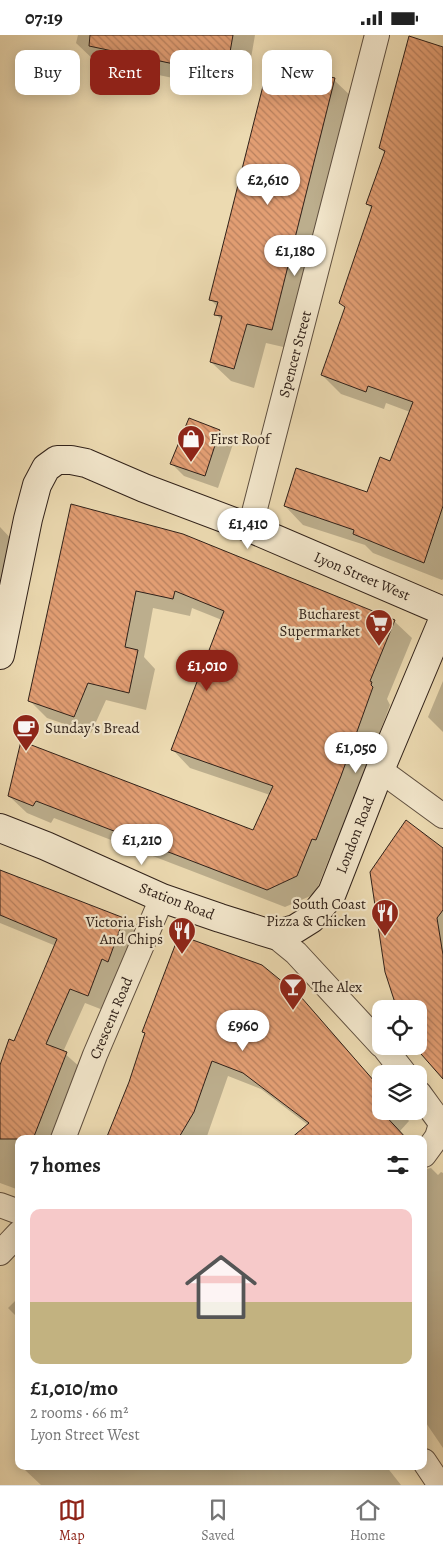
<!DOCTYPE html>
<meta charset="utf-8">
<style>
:root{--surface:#fff;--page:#f2f2f2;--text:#222;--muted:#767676;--line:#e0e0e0;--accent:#8f2418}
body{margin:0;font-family:Alegreya,serif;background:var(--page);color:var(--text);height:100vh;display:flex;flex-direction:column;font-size:19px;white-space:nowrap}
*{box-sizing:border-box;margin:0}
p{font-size:16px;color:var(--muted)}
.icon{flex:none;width:28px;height:28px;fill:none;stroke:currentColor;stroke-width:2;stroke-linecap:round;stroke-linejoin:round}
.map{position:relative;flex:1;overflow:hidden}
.drawer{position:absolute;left:15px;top:1100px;width:412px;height:335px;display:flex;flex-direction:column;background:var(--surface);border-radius:10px;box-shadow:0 2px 12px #0003}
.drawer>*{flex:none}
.top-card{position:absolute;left:15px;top:15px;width:414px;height:45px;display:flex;gap:10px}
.controls{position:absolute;left:372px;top:965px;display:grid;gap:10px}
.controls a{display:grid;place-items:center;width:55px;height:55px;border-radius:10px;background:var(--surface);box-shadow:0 2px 12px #0003;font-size:25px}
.price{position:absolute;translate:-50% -42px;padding:0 11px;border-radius:18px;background:#fff;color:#222;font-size:16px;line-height:32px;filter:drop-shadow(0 1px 2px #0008)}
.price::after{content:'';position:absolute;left:50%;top:30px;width:15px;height:11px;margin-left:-8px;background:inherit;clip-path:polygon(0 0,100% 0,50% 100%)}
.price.on{background:var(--accent);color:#fff}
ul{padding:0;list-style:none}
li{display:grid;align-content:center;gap:10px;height:265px;padding:0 15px}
li span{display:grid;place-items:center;height:155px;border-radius:10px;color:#555}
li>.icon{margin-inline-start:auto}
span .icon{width:90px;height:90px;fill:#fffc;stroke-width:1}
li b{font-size:21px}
h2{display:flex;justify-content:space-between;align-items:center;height:60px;padding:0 15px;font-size:21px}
.tag{padding:0 18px;border-radius:10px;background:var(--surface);box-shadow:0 2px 12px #0003;font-size:18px;line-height:45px}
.tag.on{background:var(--accent);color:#fff}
.status{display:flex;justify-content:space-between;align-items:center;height:35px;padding:0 25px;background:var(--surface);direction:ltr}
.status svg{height:14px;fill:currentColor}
.dock{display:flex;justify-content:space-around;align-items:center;height:70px;border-top:1px solid var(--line);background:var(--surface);font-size:14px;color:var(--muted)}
.dock a{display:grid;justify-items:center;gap:2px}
.dock .on{color:var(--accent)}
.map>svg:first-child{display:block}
.shadow{fill:#0003}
.building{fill:url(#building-back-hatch);stroke:#302119}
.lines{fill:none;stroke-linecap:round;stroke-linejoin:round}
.street-casing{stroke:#5f4f3f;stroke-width:26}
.secondary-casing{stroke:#302119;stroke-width:30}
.street{stroke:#f3e7cc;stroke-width:24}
.secondary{stroke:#f3e7cc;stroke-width:28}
.labels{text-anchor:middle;stroke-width:4.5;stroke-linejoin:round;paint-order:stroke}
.street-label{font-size:15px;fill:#302119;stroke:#f3e7cc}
.poi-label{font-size:15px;fill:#302119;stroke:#f3e7cc;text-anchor:start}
</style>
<div class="status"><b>07:19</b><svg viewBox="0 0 49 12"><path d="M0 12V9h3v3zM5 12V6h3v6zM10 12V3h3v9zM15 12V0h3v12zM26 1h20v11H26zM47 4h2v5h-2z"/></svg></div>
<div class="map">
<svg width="443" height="1450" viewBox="0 0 443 1450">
<defs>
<pattern id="building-back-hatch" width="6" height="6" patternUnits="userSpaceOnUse" patternTransform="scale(1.25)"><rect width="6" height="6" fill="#e29e73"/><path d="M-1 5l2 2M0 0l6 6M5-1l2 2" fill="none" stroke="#b8805e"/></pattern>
</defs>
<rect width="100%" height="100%" fill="#ecdab1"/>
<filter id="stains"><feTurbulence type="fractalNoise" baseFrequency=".004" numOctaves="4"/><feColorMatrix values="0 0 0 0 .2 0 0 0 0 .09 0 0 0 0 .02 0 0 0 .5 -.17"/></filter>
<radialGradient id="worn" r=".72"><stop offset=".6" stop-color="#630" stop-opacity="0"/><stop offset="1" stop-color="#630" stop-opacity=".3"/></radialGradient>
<path class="shadow" d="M78,0H255L245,58L96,27L76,8Z
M443,14V544L442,545L373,518L365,510L303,490L285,471L368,459L390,427L410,377L386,368L384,374L341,359L322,340L346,273L340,267L372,174L367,169L385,118L380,113Z
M334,45L354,64L292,314L266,308L254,353L231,346L211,327L222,286L216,279L218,272L211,265Z
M190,385L220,396L233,409L218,453L184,441L171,428Z
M72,471L394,586L412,603L387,664L390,670L333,822L330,821L315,859L285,872L54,783L51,788L27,778L9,761L254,797L270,760L190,733L173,715L222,585L192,573L190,581L153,573L144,622L155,634L146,675L106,665L91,698L47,683L30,666Z
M0,492L17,510L0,590Z
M443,646V697L428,682Z
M443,814V1042L419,1011V974Z
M0,835L123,884L138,899L103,975L85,968L63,1017L81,1033L54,1104H19V1155L0,1148V1033L15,1007L56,911L0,888Z
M300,963L317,980L381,1054V1076H401L409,1086L400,1096L407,1104H292L308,1090L261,1054L228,1041L206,1104H107L130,1048L146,999L143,997Z
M424,1122L429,1128L427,1134L431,1133L438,1140L441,1137L443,1138V1413L424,1385Z
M19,1262V1284L8,1273Z
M28,1431H386L401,1450H41L25,1435Z"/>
<path class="building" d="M90,0H233L226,40L89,11Z
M409,1L443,12V471L424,528L353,499L354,495L284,471L296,433L367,457L380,422L390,426L413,367L368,351L366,357L321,340L345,272L339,268L372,171L366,169L385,116L379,113Z
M282,31L335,43L272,295L247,289L234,334L210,327L222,281L214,280L218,267L209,265L266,39L278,43Z
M189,383L220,395L205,441L170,429Z
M71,469L183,499L395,585L370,646L372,647L371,650L373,652L341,741L316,805L312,804L297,841L267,855L36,766L33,771L8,761L21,706L253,795L273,751L171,715L224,576L175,556L173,564L136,556L125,612L138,615L129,658L88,648L74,682L28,666Z
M406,785L443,813V875L437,883L443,920V1044L414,1011H419V974H397L385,937L370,837Z
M0,835L124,883L108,927L102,924L88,961L70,954L46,1009L67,1017L33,1104H0V1030L9,1004L14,1006L57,904L0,880Z
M179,900L262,930L301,962L381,1054V1076L407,1104H290L309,1088L243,1038L212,1026L194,1077L178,1104H106L129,1047L145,998L142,997Z"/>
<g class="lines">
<defs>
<path id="street" d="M250,493L377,0
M380,735L443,781
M274,900L296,918L381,1010
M383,1011L405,1039
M419,1058L443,1091
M63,1104L95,1020L162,863
M424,1120L437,1102L441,1089
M0,1170L19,1177
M0,1218L19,1198
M424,1426L440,1450"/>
<path id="secondary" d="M0,620L28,484L37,450L46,433L57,425H71L86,428L144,453L250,493L443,576
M0,793L46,811L162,863L220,883L274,900L295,894L311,884L332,858L380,735L443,585"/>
</defs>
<use href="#street" class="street-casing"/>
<use href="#secondary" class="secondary-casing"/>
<use href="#street" class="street"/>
<use href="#secondary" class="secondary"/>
</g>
<defs>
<symbol id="shop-pin" viewBox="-11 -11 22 30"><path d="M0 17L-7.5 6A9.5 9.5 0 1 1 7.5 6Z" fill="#8f2418" stroke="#f3e7cc"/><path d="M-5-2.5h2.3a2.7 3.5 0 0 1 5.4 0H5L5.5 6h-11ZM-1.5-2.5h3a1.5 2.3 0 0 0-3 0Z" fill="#fff"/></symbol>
<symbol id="supermarket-pin" viewBox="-11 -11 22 30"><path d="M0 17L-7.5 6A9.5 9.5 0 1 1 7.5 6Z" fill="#8f2418" stroke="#f3e7cc"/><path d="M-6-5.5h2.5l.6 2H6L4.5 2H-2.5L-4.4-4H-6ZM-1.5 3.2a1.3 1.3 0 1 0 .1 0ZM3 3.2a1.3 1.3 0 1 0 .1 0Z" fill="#fff"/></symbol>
<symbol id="cafe-pin" viewBox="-11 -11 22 30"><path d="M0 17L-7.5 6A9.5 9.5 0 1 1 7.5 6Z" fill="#8f2418" stroke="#f3e7cc"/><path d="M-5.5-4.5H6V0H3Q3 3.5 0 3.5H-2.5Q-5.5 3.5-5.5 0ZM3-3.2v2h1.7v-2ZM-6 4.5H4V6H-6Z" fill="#fff"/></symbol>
<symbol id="restaurant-pin" viewBox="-11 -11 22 30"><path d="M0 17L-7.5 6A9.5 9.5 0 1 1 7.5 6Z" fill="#8f2418" stroke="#f3e7cc"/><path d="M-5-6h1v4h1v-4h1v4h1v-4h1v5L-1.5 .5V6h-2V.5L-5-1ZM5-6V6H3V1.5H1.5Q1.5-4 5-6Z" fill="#fff"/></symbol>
<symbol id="bar-pin" viewBox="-11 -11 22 30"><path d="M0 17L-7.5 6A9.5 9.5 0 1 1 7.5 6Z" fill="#8f2418" stroke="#f3e7cc"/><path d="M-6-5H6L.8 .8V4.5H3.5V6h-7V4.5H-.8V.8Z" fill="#fff"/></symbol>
</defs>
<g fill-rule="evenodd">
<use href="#shop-pin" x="175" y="388" width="32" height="43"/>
<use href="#supermarket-pin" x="363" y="572" width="32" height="43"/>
<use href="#cafe-pin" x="10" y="677" width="32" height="43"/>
<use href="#restaurant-pin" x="369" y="862" width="32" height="43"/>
<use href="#restaurant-pin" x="166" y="880" width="32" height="43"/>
<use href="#bar-pin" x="277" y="936" width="32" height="43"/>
</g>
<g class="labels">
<g class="street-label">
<text transform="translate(295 319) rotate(-75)" y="5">Spencer Street</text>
<text transform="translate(362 541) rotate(23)" y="5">Lyon Street West</text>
<text transform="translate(355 800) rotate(-69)" y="5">London Road</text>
<text transform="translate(177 866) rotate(21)" y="5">Station Road</text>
<text transform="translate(111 983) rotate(-67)" y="5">Crescent Road</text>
</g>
<g class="poi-label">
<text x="210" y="409">First Roof</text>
<text x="360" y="584" text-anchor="end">Bucharest<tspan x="360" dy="17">Supermarket</tspan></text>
<text x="45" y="698">Sunday's Bread</text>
<text x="366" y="874" text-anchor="end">South Coast<tspan x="366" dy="17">Pizza &amp; Chicken</tspan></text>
<text x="163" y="892" text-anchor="end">Victoria Fish<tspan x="163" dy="17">And Chips</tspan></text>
<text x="312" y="957">The Alex</text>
</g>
</g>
<rect width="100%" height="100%" filter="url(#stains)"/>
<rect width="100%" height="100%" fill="url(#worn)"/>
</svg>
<div class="controls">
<a><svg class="icon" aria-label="locate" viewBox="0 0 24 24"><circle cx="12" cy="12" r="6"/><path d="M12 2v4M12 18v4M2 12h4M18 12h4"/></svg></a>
<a><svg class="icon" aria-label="layers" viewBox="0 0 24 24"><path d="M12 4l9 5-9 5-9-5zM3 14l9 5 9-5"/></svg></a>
</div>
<b class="price" style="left:268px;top:171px">£2,610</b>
<b class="price" style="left:295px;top:242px">£1,180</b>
<b class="price" style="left:248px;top:515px">£1,410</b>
<b class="price on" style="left:207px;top:657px">£1,010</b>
<b class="price" style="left:356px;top:739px">£1,050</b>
<b class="price" style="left:142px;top:831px">£1,210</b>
<b class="price" style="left:243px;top:1017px">£960</b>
<div class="top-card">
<a class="tag">Buy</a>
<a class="tag on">Rent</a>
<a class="tag">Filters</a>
<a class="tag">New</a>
</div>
<section class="drawer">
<h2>7 homes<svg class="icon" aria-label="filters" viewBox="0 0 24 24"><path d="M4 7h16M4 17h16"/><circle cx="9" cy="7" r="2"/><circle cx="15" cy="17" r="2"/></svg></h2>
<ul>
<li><span style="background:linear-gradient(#f6c9c9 60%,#c2b280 0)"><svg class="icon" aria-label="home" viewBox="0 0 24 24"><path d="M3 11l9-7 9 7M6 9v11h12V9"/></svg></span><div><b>£1,010/mo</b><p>2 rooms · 66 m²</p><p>Lyon Street West</p></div></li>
</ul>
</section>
</div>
<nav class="dock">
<a class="on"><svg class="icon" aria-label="map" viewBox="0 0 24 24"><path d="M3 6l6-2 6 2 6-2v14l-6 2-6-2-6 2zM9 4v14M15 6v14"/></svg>Map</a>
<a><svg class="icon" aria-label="saved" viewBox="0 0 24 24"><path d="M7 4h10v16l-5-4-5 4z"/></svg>Saved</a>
<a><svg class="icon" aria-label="home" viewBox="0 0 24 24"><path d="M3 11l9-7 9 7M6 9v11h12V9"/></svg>Home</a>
</nav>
